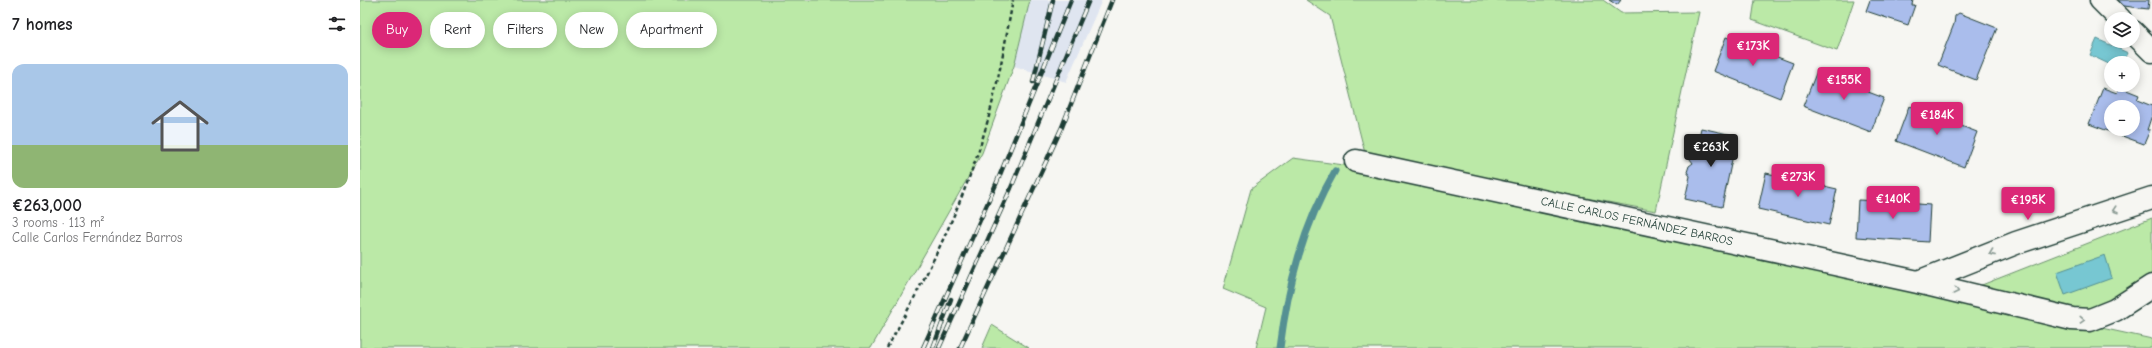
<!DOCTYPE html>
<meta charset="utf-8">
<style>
:root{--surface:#fff;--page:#f6f6f6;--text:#202124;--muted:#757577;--accent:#db2777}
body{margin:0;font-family:"Comic Neue",sans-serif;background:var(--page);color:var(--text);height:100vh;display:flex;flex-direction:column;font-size:15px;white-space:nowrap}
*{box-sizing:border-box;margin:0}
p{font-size:13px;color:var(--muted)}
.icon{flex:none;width:22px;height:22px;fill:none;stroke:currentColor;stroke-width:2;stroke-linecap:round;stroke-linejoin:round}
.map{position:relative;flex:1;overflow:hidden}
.details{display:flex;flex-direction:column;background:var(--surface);width:360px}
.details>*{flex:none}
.top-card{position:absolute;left:12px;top:12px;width:380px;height:36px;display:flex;gap:8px}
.buttons{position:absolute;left:1744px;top:12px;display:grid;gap:8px}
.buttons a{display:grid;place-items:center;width:36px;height:36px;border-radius:50%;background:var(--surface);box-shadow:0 2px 10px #0003;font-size:20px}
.price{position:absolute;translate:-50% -34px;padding:0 9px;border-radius:4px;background:var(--accent);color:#fff;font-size:13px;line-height:26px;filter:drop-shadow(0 1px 2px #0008)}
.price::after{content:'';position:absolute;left:50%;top:24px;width:12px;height:9px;margin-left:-6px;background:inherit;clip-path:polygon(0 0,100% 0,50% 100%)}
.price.selected{background:#222;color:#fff}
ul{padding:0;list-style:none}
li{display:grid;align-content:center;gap:8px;height:212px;padding:0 12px}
li span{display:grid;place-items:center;height:124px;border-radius:12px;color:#555}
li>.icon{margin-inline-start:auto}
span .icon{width:72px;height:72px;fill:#fffc;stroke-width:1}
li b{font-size:17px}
h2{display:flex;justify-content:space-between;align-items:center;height:48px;padding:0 12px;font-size:17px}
.chip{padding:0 14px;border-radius:18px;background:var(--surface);box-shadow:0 2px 10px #0003;font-size:14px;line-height:36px}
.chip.selected{background:var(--accent);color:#fff}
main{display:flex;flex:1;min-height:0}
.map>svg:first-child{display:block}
.built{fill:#dfe5f0}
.green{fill:#bbe9a7;stroke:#6d936e}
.water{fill:#77c7d2;stroke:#549093}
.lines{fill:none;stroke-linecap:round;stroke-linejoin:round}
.stream{stroke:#549093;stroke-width:7}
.building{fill:#aabdec;stroke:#1f3d34;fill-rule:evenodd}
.minor-casing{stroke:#1f3d34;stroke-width:25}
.path{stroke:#1f3d34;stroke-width:2.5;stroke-dasharray:4 3;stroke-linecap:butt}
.minor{stroke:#f6f6f2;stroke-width:22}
.rail-casing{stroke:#1f3d34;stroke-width:4.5}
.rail{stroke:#f6f6f2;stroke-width:3;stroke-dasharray:9;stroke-linecap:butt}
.oneway{stroke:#8a9a93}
.labels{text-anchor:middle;stroke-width:3.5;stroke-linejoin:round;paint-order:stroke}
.street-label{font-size:12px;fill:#1f3d34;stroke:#f6f6f2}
</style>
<main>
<section class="details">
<h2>7 homes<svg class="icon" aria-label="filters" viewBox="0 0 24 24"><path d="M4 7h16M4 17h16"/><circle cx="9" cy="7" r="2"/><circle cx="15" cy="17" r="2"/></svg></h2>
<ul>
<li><span style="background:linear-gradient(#a9c7e8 65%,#8fb573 0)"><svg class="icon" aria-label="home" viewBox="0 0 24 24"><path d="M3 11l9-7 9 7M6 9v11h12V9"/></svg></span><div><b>€263,000</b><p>3 rooms · 113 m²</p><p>Calle Carlos Fernández Barros</p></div></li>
</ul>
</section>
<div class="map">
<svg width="1792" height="348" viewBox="0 0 1792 348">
<rect width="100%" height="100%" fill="#f6f6f2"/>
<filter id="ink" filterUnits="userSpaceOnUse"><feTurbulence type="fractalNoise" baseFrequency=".025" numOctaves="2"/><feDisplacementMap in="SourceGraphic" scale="8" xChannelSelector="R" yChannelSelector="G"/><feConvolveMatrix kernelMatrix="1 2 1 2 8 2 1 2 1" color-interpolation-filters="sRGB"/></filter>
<g filter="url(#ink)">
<path class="built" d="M670,0H742L706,82L654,66Z"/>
<path class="green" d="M0,0H670L654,66L622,153L511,348H0Z
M946,0H1243L1261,13L1339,12L1296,211L1006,157L970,16Z
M1395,0H1494L1477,51L1392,20Z
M933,158L984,165L1292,230L1792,339V348H896L906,307L863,289L891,189Z
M1792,218V276C1777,285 1743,306 1727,310C1695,317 1642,298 1609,290Z
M632,325L669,348H622Z"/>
<path class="water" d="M1737,39L1768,53L1763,63H1751V65L1730,55Z
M1745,255L1752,278L1705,295L1697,272Z"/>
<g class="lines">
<path class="stream" d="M920,348C928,285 943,226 975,171"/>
</g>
<path class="building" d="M1249,0H1261L1257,5Z
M1510,0H1553L1552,5H1555L1548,25L1506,11Z
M1753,0H1789L1788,9L1756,5Z
M1599,13L1637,28L1616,80L1578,65L1594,24L1595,16Z
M1366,37L1387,45L1392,43L1397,45L1400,50L1405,48L1410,50L1412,55L1433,63L1420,98L1353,71Z
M1457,71L1478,80L1483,78L1488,80L1491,85L1496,83L1501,85L1503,90L1524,98L1511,132L1443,106Z
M1759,87L1779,95L1777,100L1792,106V115L1787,130H1790L1784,144L1729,124L1743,88L1757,93ZM1751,107H1773V129H1751Z
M1549,106L1571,114L1575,112L1581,114L1583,119L1588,117L1594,119L1596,124L1617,132L1604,167L1536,141Z
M1341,128L1377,136L1362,207L1325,199L1330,176L1327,172L1329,166L1333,163L1330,159L1332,153L1336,151Z
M1406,173L1429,178L1432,175L1438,177L1442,181L1446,178L1452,179L1455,184L1477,189L1469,225L1398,209Z
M1524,198H1530L1533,202L1539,199H1544L1547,203L1570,205L1568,242L1496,237L1498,200L1521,201Z"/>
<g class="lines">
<defs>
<path id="minor" d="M1741,0L1760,19
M1773,32L1792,51
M996,161L1558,282L1712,319L1730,320L1755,310L1792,286
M1558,282L1656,243L1792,198"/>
</defs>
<use href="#minor" class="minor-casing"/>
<path class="path" d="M527,348C568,274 607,198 629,116C639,78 646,38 653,0"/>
<use href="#minor" class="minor"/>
<defs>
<path id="rail" d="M673,82L693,0
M563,348L637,182L711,0
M573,348L591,299
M579,348L651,188L729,0
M600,348L702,127L752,0"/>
</defs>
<use href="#rail" class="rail-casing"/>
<use href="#rail" class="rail"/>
</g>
<defs><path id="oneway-chevron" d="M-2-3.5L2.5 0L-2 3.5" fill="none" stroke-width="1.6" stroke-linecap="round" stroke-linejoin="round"/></defs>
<g class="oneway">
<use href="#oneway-chevron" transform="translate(1755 210) rotate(162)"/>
<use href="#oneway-chevron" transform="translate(1632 253) rotate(159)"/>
<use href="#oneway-chevron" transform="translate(1596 291) rotate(14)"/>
<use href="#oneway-chevron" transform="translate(1722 320) rotate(3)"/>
</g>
</g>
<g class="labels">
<g class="street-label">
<text transform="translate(1277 221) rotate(12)" y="4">CALLE CARLOS FERNÁNDEZ BARROS</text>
</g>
</g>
</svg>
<div class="buttons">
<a><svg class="icon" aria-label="layers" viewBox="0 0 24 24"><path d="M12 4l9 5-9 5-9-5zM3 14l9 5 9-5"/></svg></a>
<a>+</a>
<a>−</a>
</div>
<b class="price" style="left:1393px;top:67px">€173K</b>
<b class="price" style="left:1484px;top:101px">€155K</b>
<b class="price" style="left:1577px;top:136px">€184K</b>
<b class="price selected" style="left:1351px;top:168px">€263K</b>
<b class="price" style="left:1438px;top:198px">€273K</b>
<b class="price" style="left:1533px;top:220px">€140K</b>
<b class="price" style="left:1668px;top:221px">€195K</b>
<div class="top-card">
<a class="chip selected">Buy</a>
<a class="chip">Rent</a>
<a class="chip">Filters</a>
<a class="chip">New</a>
<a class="chip">Apartment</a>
</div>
</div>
</main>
